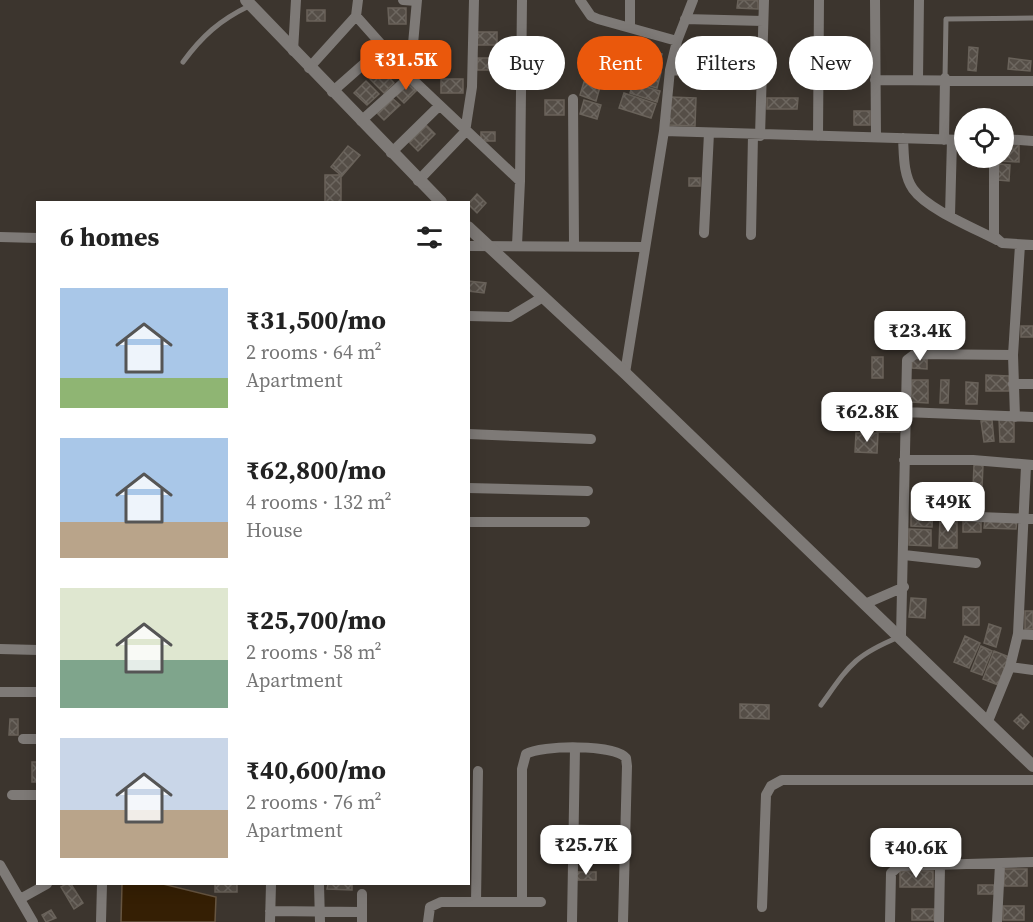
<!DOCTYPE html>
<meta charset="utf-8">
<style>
:root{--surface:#fff;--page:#f6f6f6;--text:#222;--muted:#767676;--accent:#ea580c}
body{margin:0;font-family:"Source Serif 4",serif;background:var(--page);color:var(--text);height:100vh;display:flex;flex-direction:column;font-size:22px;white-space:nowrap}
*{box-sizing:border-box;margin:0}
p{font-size:20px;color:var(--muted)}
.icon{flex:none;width:33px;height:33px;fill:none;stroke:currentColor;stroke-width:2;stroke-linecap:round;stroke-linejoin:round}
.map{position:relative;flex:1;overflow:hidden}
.panel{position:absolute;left:36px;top:201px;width:434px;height:684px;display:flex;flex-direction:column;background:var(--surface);border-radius:0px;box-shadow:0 3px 15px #0003}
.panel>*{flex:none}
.hud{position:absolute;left:488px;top:36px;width:454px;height:54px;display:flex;gap:12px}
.buttons{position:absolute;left:954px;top:108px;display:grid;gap:12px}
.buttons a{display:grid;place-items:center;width:60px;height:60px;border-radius:50%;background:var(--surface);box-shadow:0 3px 15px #0003;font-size:30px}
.price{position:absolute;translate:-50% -51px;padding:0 14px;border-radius:12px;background:#fff;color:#222;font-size:20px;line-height:39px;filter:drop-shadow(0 2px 3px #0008)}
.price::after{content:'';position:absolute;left:50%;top:36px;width:18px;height:14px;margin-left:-9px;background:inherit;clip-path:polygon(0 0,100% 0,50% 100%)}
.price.active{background:var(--accent);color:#fff}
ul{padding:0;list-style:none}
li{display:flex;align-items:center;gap:18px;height:150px;padding:0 24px}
li span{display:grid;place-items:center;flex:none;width:168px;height:120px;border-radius:0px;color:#555}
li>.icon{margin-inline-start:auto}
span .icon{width:72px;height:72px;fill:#fffc;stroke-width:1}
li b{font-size:26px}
h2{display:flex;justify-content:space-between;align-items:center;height:72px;padding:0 24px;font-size:26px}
.tag{padding:0 21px;border-radius:27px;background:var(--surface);box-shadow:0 3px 15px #0003;font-size:21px;line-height:54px}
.tag.active{background:var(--accent);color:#fff}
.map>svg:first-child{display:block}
.water{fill:#351f04;stroke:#665541;stroke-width:1.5}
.building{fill:url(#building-cross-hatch);stroke:#69625a;stroke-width:1.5}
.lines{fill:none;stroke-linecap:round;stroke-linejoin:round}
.service{stroke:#7e7a77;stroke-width:5}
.minor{stroke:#7e7a77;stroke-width:10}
.tertiary{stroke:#7e7a77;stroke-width:12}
</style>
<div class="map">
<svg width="1033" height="922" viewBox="0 0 1033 922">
<defs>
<pattern id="building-cross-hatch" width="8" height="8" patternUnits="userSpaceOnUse" patternTransform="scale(1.5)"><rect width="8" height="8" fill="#554e47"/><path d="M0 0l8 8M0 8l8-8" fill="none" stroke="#6d6760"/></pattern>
</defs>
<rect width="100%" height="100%" fill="#3c352e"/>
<path class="water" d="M122,884H163L216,897L215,922H121Z"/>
<path class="building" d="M738,0H758V9L737,8Z
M388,8H406V24H389Z
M307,10H325V21H307Z
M477,32H497V45H477Z
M619,40L662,54L658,70L614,56Z
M969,47L978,48L976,71L968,70Z
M477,58H498V70H477Z
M1009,58L1031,61L1030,71L1008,69Z
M634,64L661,72L657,88L630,80Z
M380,68L394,83L384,93L370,79Z
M441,79H463V93H441Z
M409,80L418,89L404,103L395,94Z
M366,81L379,94L367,105L354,93Z
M584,82L600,87L596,101L580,95Z
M633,83L660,91L657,102L630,93Z
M624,93L656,104L651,118L619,108Z
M670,97L696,98L695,126L668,125Z
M392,98L400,105L384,120L377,113Z
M767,98H798L797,109H767Z
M545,100H564V115H545Z
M584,100L601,105L597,119L580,114Z
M854,111H870V125H854Z
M426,125L435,134L418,151L409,142Z
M481,132H495V141H481Z
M1004,141L1019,142V162L998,161V158H1004Z
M348,146L360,155L342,176L331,167Z
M999,164L1010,165L1009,181L998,180Z
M325,175H341V202H325Z
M689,178H700V186H689Z
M477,194L486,203L477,213L468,204Z
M468,281L486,283L484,293L468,291Z
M933,320L950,321V329H933Z
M1021,326H1033V337H1021Z
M912,356H927V369L912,368Z
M872,357H883V378H872Z
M986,375L1009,376V391H986Z
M912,380H928V403L911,402Z
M941,380H949L948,403H940Z
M966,382L978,383L977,404H966Z
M877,408L899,409V432H877Z
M999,419H1014V442H1000Z
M992,420L994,441L984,442L981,421Z
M856,433H878L877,453L855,452Z
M974,465H983L982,488H973Z
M911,511H933L932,527L911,526Z
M940,517L957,518V548H939Z
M963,518H981V532H963Z
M985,519L1017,520L1016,529L984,528Z
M909,529L931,530V546L909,545Z
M911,598L926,599L925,618L909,617Z
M963,607H979V625H963Z
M1025,611H1033V629H1025Z
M989,624L1001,628L996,647L984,643Z
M965,636L980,643L969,668L954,662Z
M981,646L992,651L982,675L971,671Z
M994,651L1009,657L998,685L983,679Z
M740,704L769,705V719L740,718Z
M1021,714L1029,722L1023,729L1014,721Z
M10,719H18V735H9Z
M32,762H38V782H32Z
M576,825L596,826V844H576Z
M1004,869H1027V886H1004Z
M900,871H933V887H900Z
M575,872H596V880H575Z
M66,884H71L83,903L74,909L61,887Z
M215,884H237V892H215Z
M328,884H352V890L327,889Z
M978,885H994V894H978Z
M1003,906H1024V920H1003Z
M912,909H934V920H912Z
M51,910L56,918L46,922L42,915Z"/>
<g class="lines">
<path class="service" d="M183,62C202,36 220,20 249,6
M945,78L946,19L1033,18
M821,705C849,666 853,656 899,637"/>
<path class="minor" d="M403,0L416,1
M580,0L591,16L598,19L677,41
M875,0L876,137
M356,16L414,81L520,181L517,245
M685,19L763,21
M630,26V0
M293,51L296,0
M309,68L356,16L358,0
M670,70L762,75
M918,79L919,0
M875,80L1033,81
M332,92L383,47
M573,99L574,244
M361,121L410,77L417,0
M664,131L964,140
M760,136L764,0
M818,136L819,0
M903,138C904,154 903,175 913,189C927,209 974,228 997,240
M1004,139L1033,141
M944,140L945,78
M391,153L439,106
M994,158V236L1002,243L1033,245
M418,181L465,132L472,87L474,0
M520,181L522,0
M950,215L952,140
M704,233L709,133
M751,235L753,135
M0,237L38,238
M468,246L644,247
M468,316L510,317L543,297
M625,373L664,131L670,70L677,41L693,0
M1013,384H1033
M904,412L1033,417
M1015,417L1013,355L1020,245
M468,434L591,439
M904,460H973L1033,465
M468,488L588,491
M953,516L1033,519
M468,522H585
M904,555L976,563
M867,603L904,587
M1018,634L1033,635
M901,636L907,360L915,354L1013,355
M0,649L38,650
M1010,667L1033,670
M0,692H38
M988,721L1010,667L1018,634L1026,466
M23,739H38
M12,795H38
M571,853L626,854
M0,865L33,922
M319,884L320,922
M362,894V922
M20,899L47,884
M476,902L478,771
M522,902V769L526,754C541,745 615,744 626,758L627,766L623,922
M762,907L766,795L771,786L782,780H1033
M270,911L362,912
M101,922L102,884
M270,922L271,884
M428,922L430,907L441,902H541
M572,922L575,748
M890,922L891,873L899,866L1033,862
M939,922L940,866
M997,922L1000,864"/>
<path class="tertiary" d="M246,0L441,202
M468,227L625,373L1033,766"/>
</g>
</svg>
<div class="buttons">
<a><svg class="icon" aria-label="locate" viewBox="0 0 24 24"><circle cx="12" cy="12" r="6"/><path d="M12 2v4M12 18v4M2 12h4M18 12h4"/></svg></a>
</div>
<b class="price active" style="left:406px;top:91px">₹31.5K</b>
<b class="price" style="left:920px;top:362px">₹23.4K</b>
<b class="price" style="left:867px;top:443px">₹62.8K</b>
<b class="price" style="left:948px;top:533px">₹49K</b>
<b class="price" style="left:586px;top:876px">₹25.7K</b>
<b class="price" style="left:916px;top:879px">₹40.6K</b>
<div class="hud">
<a class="tag">Buy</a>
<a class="tag active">Rent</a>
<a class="tag">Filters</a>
<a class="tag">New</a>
</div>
<section class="panel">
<h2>6 homes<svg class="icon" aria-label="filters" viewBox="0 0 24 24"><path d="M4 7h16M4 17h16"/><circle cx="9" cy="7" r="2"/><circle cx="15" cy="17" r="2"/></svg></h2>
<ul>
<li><span style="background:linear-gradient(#a9c7e8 75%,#8fb573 0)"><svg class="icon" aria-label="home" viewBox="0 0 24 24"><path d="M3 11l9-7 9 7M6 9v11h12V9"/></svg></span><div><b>₹31,500/mo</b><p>2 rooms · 64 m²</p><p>Apartment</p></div></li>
<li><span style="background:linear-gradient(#a9c7e8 70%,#b9a48a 0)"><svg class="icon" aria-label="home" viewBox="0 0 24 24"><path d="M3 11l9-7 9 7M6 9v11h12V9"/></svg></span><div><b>₹62,800/mo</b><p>4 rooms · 132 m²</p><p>House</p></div></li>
<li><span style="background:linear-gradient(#dfe7d0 60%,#7fa58c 0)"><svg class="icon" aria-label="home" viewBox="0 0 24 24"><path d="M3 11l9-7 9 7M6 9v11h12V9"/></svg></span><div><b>₹25,700/mo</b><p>2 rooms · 58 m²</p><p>Apartment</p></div></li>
<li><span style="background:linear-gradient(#c9d6e8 60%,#b9a48a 0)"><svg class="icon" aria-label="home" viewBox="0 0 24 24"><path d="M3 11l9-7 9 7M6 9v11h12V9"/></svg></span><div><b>₹40,600/mo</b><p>2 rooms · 76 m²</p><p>Apartment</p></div></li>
</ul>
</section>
</div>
